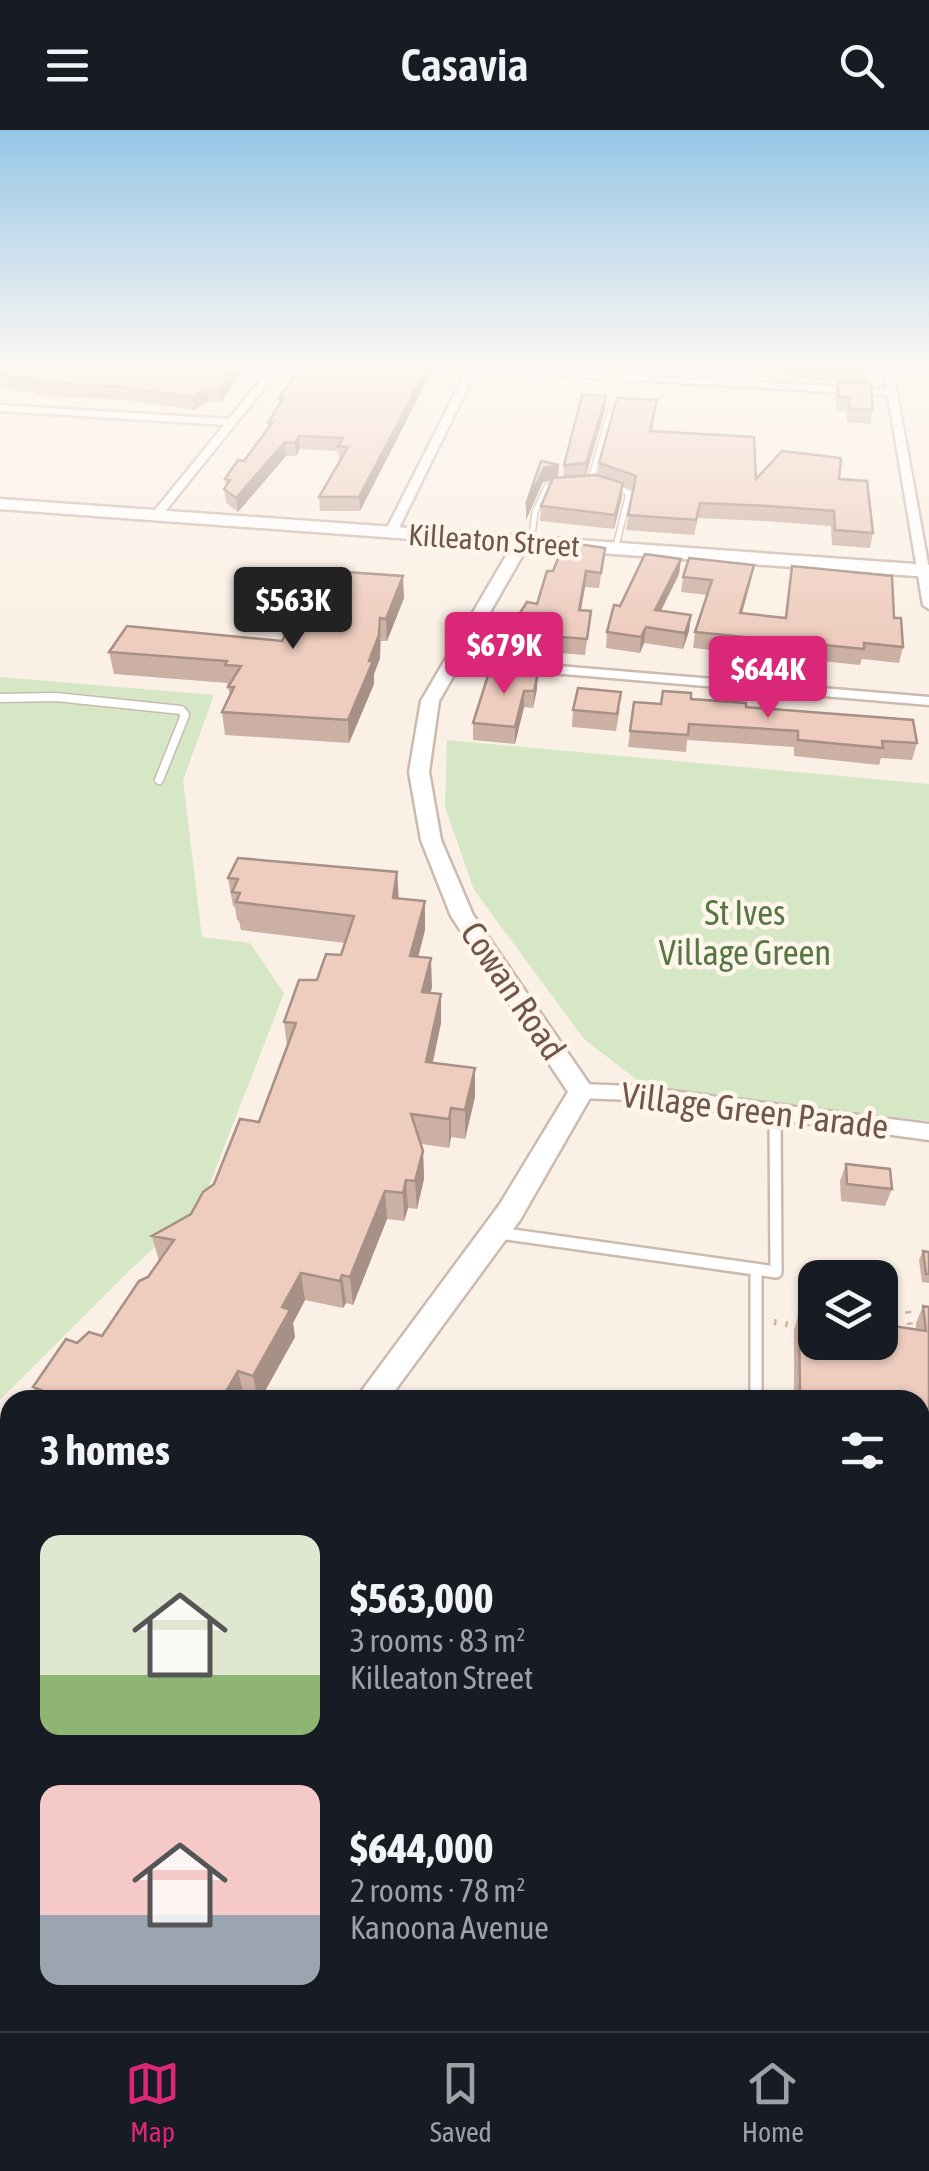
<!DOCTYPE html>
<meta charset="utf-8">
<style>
:root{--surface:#171b24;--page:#20242c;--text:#f1f3f6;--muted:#9ea1a6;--line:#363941;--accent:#db2777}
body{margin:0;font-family:"Asap Condensed",sans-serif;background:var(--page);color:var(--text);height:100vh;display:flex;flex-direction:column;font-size:38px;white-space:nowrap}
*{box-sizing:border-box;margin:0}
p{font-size:32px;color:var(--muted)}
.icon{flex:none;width:55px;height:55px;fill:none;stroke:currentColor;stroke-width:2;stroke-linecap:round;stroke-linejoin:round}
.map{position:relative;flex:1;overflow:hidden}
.panel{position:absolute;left:0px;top:1260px;width:930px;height:642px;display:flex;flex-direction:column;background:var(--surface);border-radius:30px 30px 0 0;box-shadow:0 2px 8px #0004}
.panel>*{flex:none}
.tools{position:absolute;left:798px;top:1130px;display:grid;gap:20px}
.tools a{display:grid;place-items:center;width:100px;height:100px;border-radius:20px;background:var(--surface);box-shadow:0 2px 8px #0004;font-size:50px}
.price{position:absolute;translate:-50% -85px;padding:0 22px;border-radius:10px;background:var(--accent);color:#fff;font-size:32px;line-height:65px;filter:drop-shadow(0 2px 5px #0008)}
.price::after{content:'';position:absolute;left:50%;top:60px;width:30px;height:22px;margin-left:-15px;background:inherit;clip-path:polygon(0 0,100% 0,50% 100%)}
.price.active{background:#222;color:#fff}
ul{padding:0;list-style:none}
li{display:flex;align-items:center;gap:30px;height:250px;padding:0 40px}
li span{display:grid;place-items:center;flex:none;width:280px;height:200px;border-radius:20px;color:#555}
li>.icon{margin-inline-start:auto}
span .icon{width:120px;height:120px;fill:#fffc;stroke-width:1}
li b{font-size:42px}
h2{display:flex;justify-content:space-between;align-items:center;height:120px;padding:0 40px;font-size:42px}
header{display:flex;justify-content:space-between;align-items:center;height:130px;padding:0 40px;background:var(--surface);font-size:45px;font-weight:600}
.tabs{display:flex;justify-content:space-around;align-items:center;height:140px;border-top:2px solid var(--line);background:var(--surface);font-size:28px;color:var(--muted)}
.tabs a{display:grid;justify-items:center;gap:5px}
.tabs .active{color:var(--accent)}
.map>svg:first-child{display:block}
.green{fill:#d6e7c5}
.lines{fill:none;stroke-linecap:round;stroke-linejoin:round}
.service-far3-casing{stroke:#cdbaaf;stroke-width:8}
.service-far2-casing{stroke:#cdbaaf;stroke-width:11}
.service-far1-casing{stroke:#cdbaaf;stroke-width:16}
.service-casing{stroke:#cdbaaf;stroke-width:20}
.minor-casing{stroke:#cdbaaf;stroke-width:5}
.tertiary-casing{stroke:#cdbaaf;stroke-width:5}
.secondary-casing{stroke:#d0b9ad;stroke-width:5}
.trunk-casing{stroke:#d8d0cd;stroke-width:5}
.path{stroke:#d3b1a2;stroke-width:6;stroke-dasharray:2.5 9;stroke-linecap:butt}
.service-far3{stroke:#fff;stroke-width:5}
.service-far2{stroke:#fff;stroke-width:8}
.service-far1{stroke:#fff;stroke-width:11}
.service{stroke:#fff;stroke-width:15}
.minor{fill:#fff;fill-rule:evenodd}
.tertiary{fill:#fff;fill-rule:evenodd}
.secondary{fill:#fff;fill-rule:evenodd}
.trunk{fill:#f2bea1;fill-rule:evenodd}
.wall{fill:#cdb0a4}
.shaded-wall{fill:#a79086}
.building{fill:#eecdbf;stroke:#a79086;stroke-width:2.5}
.labels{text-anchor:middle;stroke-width:9;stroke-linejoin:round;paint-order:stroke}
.far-street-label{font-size:30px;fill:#72564c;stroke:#fef5eb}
.park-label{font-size:35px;fill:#587745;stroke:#fef5eb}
.street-label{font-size:35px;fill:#72564c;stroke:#fef5eb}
</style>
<header><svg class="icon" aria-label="menu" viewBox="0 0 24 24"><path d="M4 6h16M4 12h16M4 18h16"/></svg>Casavia<svg class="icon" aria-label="search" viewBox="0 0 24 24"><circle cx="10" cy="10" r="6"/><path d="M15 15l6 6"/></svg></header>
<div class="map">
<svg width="929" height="1901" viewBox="0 0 929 1901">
<rect width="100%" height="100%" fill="#fbf0e5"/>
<path class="green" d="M0,547L214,565L183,650L202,807L250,813L284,863L202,1074L132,1138L0,1270Z
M447,610L929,654V991L645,956L584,909L474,760L445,677Z
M0,1555L10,1560V1687L0,1706Z"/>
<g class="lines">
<defs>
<path id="service-far3" d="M590,353L610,283
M612,355L629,363L615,420
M522,413L532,405L535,382L547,357L560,354"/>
<path id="service-far2" d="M0,568L56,567L181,580L185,585L159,650"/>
<path id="service-far1" d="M499,1103L776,1142L775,983
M756,1139V1270"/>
<path id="service" d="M0,1654L10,1661"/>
<path id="minor" d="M272,236H282L159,389H151V385L224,295L0,281V275L229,289Z
M434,236L887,259L883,236H892L929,439V479L923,475L888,265L476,241L396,404L386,407L384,404L467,240Z
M452,527L929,567V575L447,534V528Z
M581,954L632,956L929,994V1010L632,970L581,968L571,961Z"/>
<path id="tertiary" d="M521,409L529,414L439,571L429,642L441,710L473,785L594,961L520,1090L388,1270H355L500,1074L568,962L451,786L421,710L409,642L421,571L513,414Z
M10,1788V1843L0,1847V1792Z"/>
<path id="secondary" d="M0,369L929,435V447L0,379Z"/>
<path id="trunk" d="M929,1671V1725L920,1728V1674Z
M929,1759V1817L920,1820V1762Z
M617,1892H681L677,1901H613Z
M745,1892H810L806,1901H741Z"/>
</defs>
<use href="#service-far3" class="service-far3-casing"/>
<use href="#service-far2" class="service-far2-casing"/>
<use href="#service-far1" class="service-far1-casing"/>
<use href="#service" class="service-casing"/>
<use href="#minor" class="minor-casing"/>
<use href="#tertiary" class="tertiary-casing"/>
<use href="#secondary" class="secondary-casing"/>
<use href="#trunk" class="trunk-casing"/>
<path class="path" d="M908,1181L911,1203
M774,1192L797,1196"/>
<use href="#service-far3" class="service-far3"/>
<use href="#service-far2" class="service-far2"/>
<use href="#service-far1" class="service-far1"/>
<use href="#service" class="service"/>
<use href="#minor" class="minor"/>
<use href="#tertiary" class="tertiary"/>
<use href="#secondary" class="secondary"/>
<use href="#trunk" class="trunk"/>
</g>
<path class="wall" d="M0,236H247L221,272L208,271L194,280L126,270L35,265L34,262L10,260V258H0Z
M301,236H433V239L360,381H320L319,367L340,330H339L338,321L300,319L296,326H286L238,382L226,373L224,359L226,356L225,349L244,331L268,299V293L280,274L279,268Z
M638,236H869V241L867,254L873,280L870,294L847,292L846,281L836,280L835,266L837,252L864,254L737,240Z
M606,266L605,280L586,346L598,345L599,333L657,270L652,301L756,349H839L873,403L870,418L832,415L831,396L765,391L698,388L694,405L626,400L633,360L622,356V367L614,399L540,391L541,376L551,351L543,352L526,390V375L541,331L559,335L558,347H563L564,335Z
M605,418L599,458L585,457L581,480L591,481L585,525L506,519L507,503L537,474L553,441Z
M681,429L679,444L661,481L691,485L689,501L683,519L644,513L640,523L606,518L607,502L620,476Z
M754,435L742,483L785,487L792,436L894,488L903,517L899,533L862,529L860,535L693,518L695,502L707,465L681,462L683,447Z
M404,468L387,511H381L380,528L374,544V554L349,613L225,605L222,582L230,565L227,553L114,544L109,522L282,511L307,485Z
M490,539L537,559L533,578L524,577L515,614L473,610V593Z
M691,569L746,577L917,613L912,630L881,628L879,635L794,626V617L687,610L686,622L628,617L634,572L661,574Z
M620,578L616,601L572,597L573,580Z
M228,748L399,769L425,800L418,827L432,857L430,863L441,864V893L433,933L475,967L465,1009L451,1007L449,1018L421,1014L423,1021L424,1049L417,1079L408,1078L404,1091L387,1089L353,1175L346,1173L343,1178L305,1170L293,1193L295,1207L260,1270H251L244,1267L243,1270H38L33,1257L77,1213L102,1206L159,1131L152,1106L191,1084L259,992L287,916L284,892L317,850L341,825L345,813L241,800L239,791L237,790L235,777L233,776Z
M846,1034L892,1059L885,1076L841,1071L840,1051Z
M923,1121L929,1122V1153L922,1152L919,1130Z
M923,1176L929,1177V1632L920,1635V1270H794V1200L799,1183L916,1199V1193Z
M0,1460L10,1463V1537L0,1533Z"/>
<path class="shaded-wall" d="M236,236H247L221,272L219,259Z
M428,236H433V239L360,381L359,367Z
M206,258L208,271L194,280L192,267Z
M606,266L605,280L585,347L586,333Z
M299,306L300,319L296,326L295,313Z
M285,312L286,326L238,382L236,368Z
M559,335L558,349L543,352L526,390V375L544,338Z
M623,353L622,367L614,399L615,385Z
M681,429L679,444L653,496L655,480Z
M754,435L751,450L738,498L740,483Z
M586,441L585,457L578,495L579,480Z
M403,446L404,468L387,511L386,489Z
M691,485L689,501L683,519L685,503Z
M380,488V528L374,544V554L349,613L348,590L369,531Z
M646,497L644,513L640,523L641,507Z
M538,543L537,559L533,578L534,561Z
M524,561V577L515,614V597Z
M397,742L399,771L393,768Z
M425,771V800L411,855L410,826Z
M431,828L432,857L423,891L422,862Z
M441,864V893L426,961V932Z
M475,938V967L465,1009V980Z
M451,978V1007L449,1018V989Z
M423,1021L424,1049L417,1079L415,1051Z
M406,1050L408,1078L404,1091L403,1063Z
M385,1061L387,1089L353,1175L350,1147Z
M301,1143L305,1170L293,1193L295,1207L260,1270H258L253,1246L282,1177Z
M342,1145L346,1173L343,1178L340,1151Z
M238,1241L244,1267L243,1270H221Z
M929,1623V1632L920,1635V1626Z"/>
<path class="building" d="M0,236H236L219,259L206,258L192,267L124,257L32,252L35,249L7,248L10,245H0Z
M301,236H428L359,367H319L348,317L338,316L343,308L299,306L295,313L285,312L236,368L224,359L230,350L225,349L238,330L244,331L272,293H268L283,268H279Z
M818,236H869V241Z
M837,252L871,254L873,280L850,279L848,267H839Z
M582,265L606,266L586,333L564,335Z
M617,268L657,270L650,301L754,307L756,349L782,321L841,328L839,349L867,351L873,403L835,400L834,381L768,376L700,373L696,390L628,385L636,346L599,333Z
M541,331L559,335L544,338L526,375Z
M596,345L623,353L615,385L541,376L553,348Z
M565,412L605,418L601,443L586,441L579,480L591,481L587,509L507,503L527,472L537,474L547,441H553Z
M645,424L681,429L655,480L691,485L685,503L646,497L641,507L607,502L614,475L620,476Z
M689,428L754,435L740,483L786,488L792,436L892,446L894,488H901L903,517L864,513V519L695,502L712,450L683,447Z
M331,441L403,446L386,489L380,488L379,505L369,531H373L348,590L222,582L234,557H228L241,536L225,535L227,531L109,522L127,496L282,511L296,484L307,485Z
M490,539L538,543L534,561H524L515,597L473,593Z
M578,558L621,562L617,584L573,580Z
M663,561L691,563V569L746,573V577L913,590L917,613L882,611L883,618L798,610V601L689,594L688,605L630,601L634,572L661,574Z
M238,728L397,742L393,768L425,771L410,826L431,828L422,862L441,864L426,932L475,938L465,980L451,978L449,989L411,984L423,1021L415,1051L406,1050L403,1063L385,1061L350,1147L342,1145L340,1151L301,1143L282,1177L290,1180L253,1246L238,1241L221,1270H67L33,1257L66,1209L77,1213L89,1202L102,1206L139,1151L148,1147L174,1110L152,1106L191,1084L203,1062L214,1054L240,989L259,992L296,893L284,892L299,850H317L326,824L341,825L354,786L236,772L240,763L232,762L238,749L228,748Z
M846,1034L890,1039L892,1059L847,1054Z
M923,1121L929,1122V1144H926Z
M923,1176L929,1177V1623L920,1626V1270H839L800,1264L799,1183L815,1186V1212H880V1194L926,1201Z
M571,1263L580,1270H564Z
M0,1460L10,1463V1526L0,1523Z
M403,1892H506L501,1901H412Z"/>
<linearGradient id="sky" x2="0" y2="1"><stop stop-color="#96c6e6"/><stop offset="0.47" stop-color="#fdf8f3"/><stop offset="1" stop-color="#fdf8f3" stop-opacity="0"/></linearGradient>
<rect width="929" height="502" fill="url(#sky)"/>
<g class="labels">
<g class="far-street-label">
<text transform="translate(494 411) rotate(4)" y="10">Killeaton Street</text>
</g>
<g class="park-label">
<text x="745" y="795">St Ives<tspan x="745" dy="40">Village Green</tspan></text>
</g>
<g class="street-label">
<text transform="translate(513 861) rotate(56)" y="12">Cowan Road</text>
<text transform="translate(755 981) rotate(7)" y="12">Village Green Parade</text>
</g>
</g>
</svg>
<div class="tools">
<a><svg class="icon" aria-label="layers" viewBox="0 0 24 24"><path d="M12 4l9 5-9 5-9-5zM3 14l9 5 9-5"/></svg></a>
</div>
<b class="price active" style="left:293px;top:522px">$563K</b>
<b class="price" style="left:504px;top:567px">$679K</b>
<b class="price" style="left:768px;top:591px">$644K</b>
<section class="panel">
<h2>3 homes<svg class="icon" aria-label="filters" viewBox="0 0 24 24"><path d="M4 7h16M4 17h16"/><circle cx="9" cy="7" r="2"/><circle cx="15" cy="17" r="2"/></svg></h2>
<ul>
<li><span style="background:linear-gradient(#dfe7d0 70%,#8fb573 0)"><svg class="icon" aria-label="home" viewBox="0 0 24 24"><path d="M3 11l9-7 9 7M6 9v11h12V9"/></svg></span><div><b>$563,000</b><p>3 rooms · 83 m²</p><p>Killeaton Street</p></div></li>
<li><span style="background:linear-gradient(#f6c9c9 65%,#9aa5b1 0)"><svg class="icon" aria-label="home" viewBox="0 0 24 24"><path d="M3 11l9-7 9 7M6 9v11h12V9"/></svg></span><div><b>$644,000</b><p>2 rooms · 78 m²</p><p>Kanoona Avenue</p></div></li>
</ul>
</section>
</div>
<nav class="tabs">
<a class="active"><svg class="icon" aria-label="map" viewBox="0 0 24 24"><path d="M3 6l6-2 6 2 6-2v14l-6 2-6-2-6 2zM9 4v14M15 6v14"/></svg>Map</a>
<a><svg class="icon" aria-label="saved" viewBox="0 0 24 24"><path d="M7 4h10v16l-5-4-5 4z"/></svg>Saved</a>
<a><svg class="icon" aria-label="home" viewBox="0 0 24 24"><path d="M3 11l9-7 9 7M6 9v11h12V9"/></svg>Home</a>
</nav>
